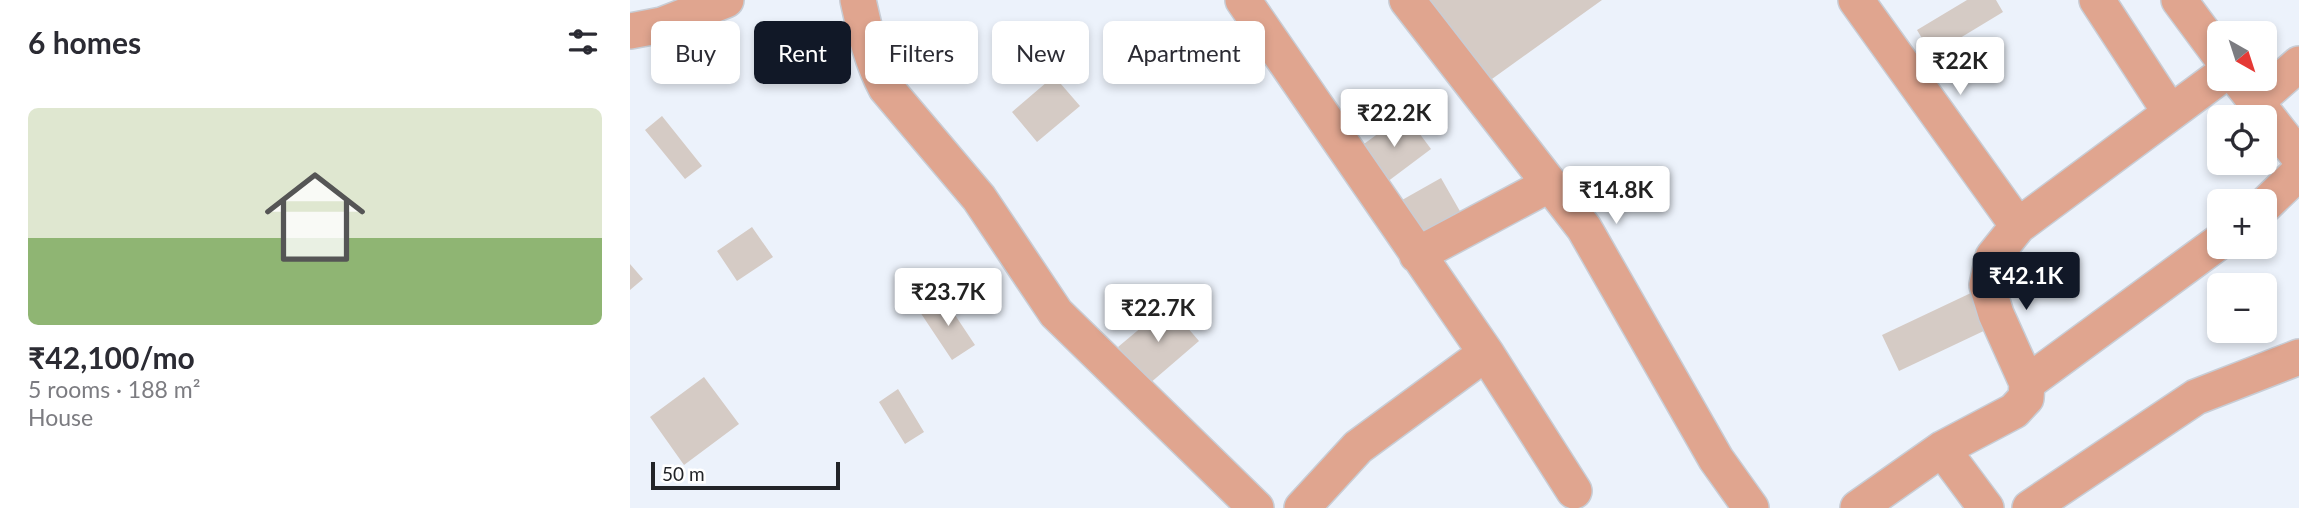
<!DOCTYPE html>
<meta charset="utf-8">
<style>
:root{--surface:#fff;--page:#f2f2f3;--text:#2b2b33;--muted:#7c7c81;--accent:#111827}
body{margin:0;font-family:Lato,sans-serif;background:var(--page);color:var(--text);height:100vh;display:flex;flex-direction:column;font-size:26px;white-space:nowrap}
*{box-sizing:border-box;margin:0}
p{font-size:23px;color:var(--muted)}
.icon{flex:none;width:38px;height:38px;fill:none;stroke:currentColor;stroke-width:2;stroke-linecap:round;stroke-linejoin:round}
.map{position:relative;flex:1;overflow:hidden}
.panel{display:flex;flex-direction:column;background:var(--surface);width:630px}
.panel>*{flex:none}
.guide{position:absolute;left:21px;top:21px;width:665px;height:63px;display:flex;gap:14px}
.needle{width:46px;rotate:141deg}
.buttons{position:absolute;left:1577px;top:21px;display:grid;gap:14px}
.buttons a{display:grid;place-items:center;width:70px;height:70px;border-radius:10px;background:var(--surface);box-shadow:0 4px 10px #0003;font-size:35px}
.scale{position:absolute;left:21px;bottom:18px;width:189px;box-sizing:border-box;padding-left:7px;border:4px solid #222428;border-top:0;font-size:19px;line-height:24px;white-space:nowrap;color:#222428;-webkit-text-stroke:5px #fff;paint-order:stroke}
.price{position:absolute;translate:-50% -60px;padding:0 16px;border-radius:7px;background:#fff;color:#222;font-size:23px;line-height:46px;filter:drop-shadow(0 2px 4px #0008)}
.price::after{content:'';position:absolute;left:50%;top:42px;width:21px;height:16px;margin-left:-10px;background:inherit;clip-path:polygon(0 0,100% 0,50% 100%)}
.price.current{background:var(--accent);color:#fff}
ul{padding:0;list-style:none}
li{display:grid;align-content:center;gap:14px;height:371px;padding:0 28px}
li span{display:grid;place-items:center;height:217px;border-radius:10px;color:#555}
li>.icon{margin-inline-start:auto}
span .icon{width:126px;height:126px;fill:#fffc;stroke-width:1}
li b{font-size:30px}
h2{display:flex;justify-content:space-between;align-items:center;height:84px;padding:0 28px;font-size:30px}
.pill{padding:0 24px;border-radius:10px;background:var(--surface);box-shadow:0 4px 10px #0003;font-size:24px;line-height:63px}
.pill.current{background:var(--accent);color:#fff}
main{display:flex;flex:1;min-height:0}
.map>svg:first-child{display:block}
.building{fill:#d5cbc5}
.lines{fill:none;stroke-linecap:round;stroke-linejoin:round}
.minor-casing{stroke:#c8cdd5;stroke-width:38}
.minor{stroke:#e0a58f;stroke-width:35}
</style>
<main>
<section class="panel">
<h2>6 homes<svg class="icon" aria-label="filters" viewBox="0 0 24 24"><path d="M4 7h16M4 17h16"/><circle cx="9" cy="7" r="2"/><circle cx="15" cy="17" r="2"/></svg></h2>
<ul>
<li><span style="background:linear-gradient(#dfe7d0 60%,#8fb573 0)"><svg class="icon" aria-label="home" viewBox="0 0 24 24"><path d="M3 11l9-7 9 7M6 9v11h12V9"/></svg></span><div><b>₹42,100/mo</b><p>5 rooms · 188 m²</p><p>House</p></div></li>
</ul>
</section>
<div class="map">
<svg width="1669" height="508" viewBox="0 0 1669 508">
<rect width="100%" height="100%" fill="#ecf2fb"/>
<path class="building" d="M795,0H972L855,84Z
M1337,0H1366L1373,12L1302,55L1287,30Z
M424,76L450,106L407,142L382,112Z
M775,114L801,149L753,185L727,149Z
M32,116L72,166L55,179L15,130Z
M811,178L835,220L788,246L765,204Z
M122,227L143,257L107,281L87,251Z
M0,264L13,279L0,290Z
M1343,292L1360,328L1269,371L1252,335Z
M313,297L345,345L322,360L290,312Z
M538,305L569,341L519,384L488,347Z
M74,377L109,424L54,465L20,417Z
M268,389L294,432L275,444L249,402Z"/>
<g class="lines">
<defs>
<path id="minor" d="M228,0C235,31 241,60 256,88L349,198L426,313L626,508
M613,0L856,353L944,491
M777,0L954,228L1086,459L1121,508
M1226,0L1388,226
M1467,0L1540,112
M1549,0L1589,54
M0,31L32,25L96,0
M1608,79L1669,157
M1626,102L1669,64
M1634,206L1669,172
M787,255L920,184
M1397,383L1589,242
M1312,449L1356,508
M672,508L728,447L856,353
M1228,508L1312,449L1384,411L1396,398L1397,383L1366,314L1357,285L1363,257L1388,226L1589,77
M1400,508L1566,397L1669,357"/>
</defs>
<use href="#minor" class="minor-casing"/>
<use href="#minor" class="minor"/>
</g>
</svg>
<div class="buttons">
<a><svg class="needle" viewBox="-14 -14 28 28"><path d="M0-13l5 13h-10z" fill="#e53935"/><path d="M0 13l5-13h-10z" fill="#7c7c81"/></svg></a>
<a><svg class="icon" aria-label="locate" viewBox="0 0 24 24"><circle cx="12" cy="12" r="6"/><path d="M12 2v4M12 18v4M2 12h4M18 12h4"/></svg></a>
<a>+</a>
<a>−</a>
</div>
<div class="scale">50 m</div>
<b class="price" style="left:1330px;top:97px">₹22K</b>
<b class="price" style="left:764px;top:149px">₹22.2K</b>
<b class="price" style="left:986px;top:226px">₹14.8K</b>
<b class="price current" style="left:1396px;top:312px">₹42.1K</b>
<b class="price" style="left:318px;top:328px">₹23.7K</b>
<b class="price" style="left:528px;top:344px">₹22.7K</b>
<div class="guide">
<a class="pill">Buy</a>
<a class="pill current">Rent</a>
<a class="pill">Filters</a>
<a class="pill">New</a>
<a class="pill">Apartment</a>
</div>
</div>
</main>
